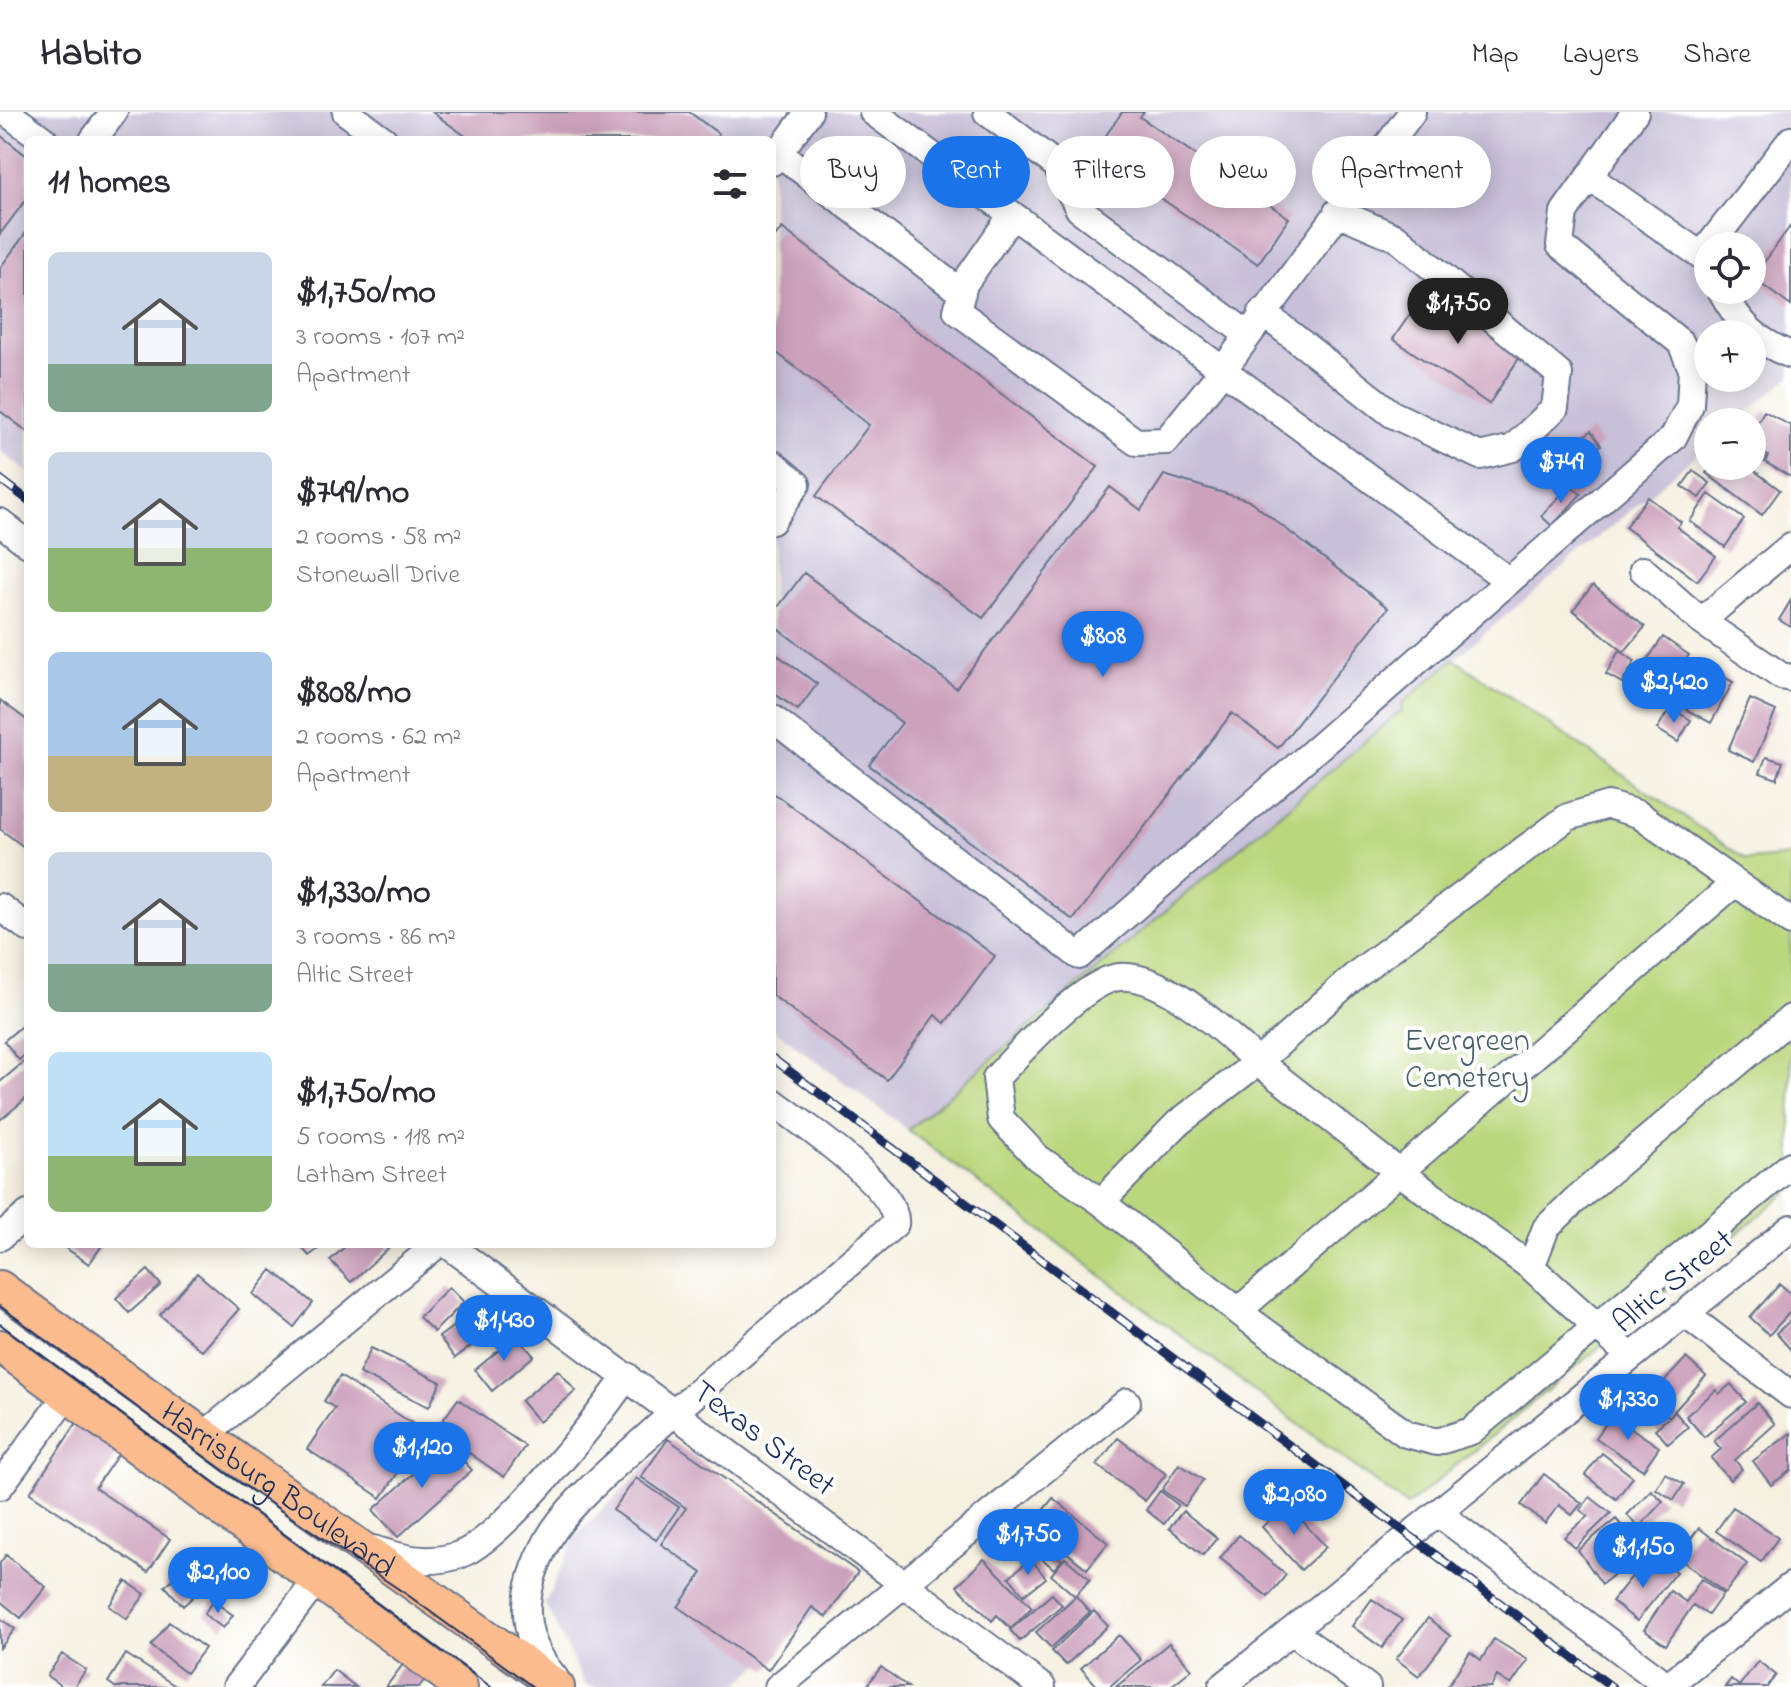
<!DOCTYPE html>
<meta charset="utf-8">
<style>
:root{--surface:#fff;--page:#f2f2f3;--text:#2b2b33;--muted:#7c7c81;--line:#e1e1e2;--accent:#1a73e8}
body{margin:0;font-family:"Indie Flower",sans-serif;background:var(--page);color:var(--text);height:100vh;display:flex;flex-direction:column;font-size:30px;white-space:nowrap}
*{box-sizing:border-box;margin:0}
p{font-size:26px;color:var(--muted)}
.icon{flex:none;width:44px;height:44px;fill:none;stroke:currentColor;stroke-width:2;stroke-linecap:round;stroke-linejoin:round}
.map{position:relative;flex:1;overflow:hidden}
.panel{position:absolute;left:24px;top:24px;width:752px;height:1112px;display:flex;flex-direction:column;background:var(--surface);border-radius:12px;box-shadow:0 4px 20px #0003}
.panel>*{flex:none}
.hud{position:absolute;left:800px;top:24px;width:760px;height:72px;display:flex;gap:16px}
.buttons{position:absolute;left:1694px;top:120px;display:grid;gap:16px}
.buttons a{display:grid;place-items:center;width:72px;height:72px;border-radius:50%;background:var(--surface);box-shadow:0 4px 20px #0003;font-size:40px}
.price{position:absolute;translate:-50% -68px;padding:0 18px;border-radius:28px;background:var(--accent);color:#fff;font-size:26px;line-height:52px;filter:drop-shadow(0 2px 4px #0008)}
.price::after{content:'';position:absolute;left:50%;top:48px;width:24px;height:18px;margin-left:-12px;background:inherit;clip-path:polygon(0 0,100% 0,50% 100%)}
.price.current{background:#222;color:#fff}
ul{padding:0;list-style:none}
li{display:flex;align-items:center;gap:24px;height:200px;padding:0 24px}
li span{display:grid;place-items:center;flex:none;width:224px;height:160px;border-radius:12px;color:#555}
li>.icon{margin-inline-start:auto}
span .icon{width:96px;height:96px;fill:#fffc;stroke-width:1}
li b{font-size:34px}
h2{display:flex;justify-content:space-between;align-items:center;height:96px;padding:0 24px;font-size:34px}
.chip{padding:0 28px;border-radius:36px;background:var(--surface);box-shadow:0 4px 20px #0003;font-size:28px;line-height:72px}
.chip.current{background:var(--accent);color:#fff}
header{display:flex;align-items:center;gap:48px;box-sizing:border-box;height:112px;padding:0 40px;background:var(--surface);border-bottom:2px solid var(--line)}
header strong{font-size:38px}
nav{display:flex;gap:44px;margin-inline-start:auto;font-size:28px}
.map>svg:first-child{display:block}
.industrial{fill:#c8bfd8;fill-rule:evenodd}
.green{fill:#bad77d;stroke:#6a836e;stroke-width:2}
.building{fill:#cca1bc}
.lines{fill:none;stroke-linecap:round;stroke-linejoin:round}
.minor-casing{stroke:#67738c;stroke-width:30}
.major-casing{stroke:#67738c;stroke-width:36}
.minor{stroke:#fff;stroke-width:26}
.major{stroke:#fbbb8d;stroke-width:32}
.tram{stroke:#1b2f5e;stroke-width:2}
.rail-casing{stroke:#1b2f5e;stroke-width:9}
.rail{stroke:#fff;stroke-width:6;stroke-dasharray:18;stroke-linecap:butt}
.labels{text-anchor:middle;stroke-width:8;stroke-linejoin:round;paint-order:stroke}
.park-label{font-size:32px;fill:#4b6167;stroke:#fff}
.street-label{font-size:32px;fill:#1b2f5e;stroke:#fff}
</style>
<header>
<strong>Habito</strong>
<nav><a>Map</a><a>Layers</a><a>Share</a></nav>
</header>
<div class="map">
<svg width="1791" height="1575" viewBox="0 0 1791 1575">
<rect width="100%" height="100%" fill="#fff"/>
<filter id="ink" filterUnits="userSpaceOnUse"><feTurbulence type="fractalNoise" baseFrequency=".0125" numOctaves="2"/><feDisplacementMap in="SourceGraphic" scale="16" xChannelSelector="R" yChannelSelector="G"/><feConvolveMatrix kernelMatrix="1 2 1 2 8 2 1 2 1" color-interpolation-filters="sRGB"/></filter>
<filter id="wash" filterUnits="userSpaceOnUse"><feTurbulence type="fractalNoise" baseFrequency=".006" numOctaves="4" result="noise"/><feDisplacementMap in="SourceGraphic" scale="32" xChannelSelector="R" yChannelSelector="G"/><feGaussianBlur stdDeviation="1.8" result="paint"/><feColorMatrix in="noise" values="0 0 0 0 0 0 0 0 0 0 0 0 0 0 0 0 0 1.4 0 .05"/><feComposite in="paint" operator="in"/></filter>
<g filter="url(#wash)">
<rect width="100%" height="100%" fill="#f5f0e0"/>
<path class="industrial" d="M0,0H1791V264L1736,310H1708V333L1402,591L1403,598L908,1018L772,916V28H28V360L0,339ZM1708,134H1752V178H1708ZM1708,222H1752V266H1708Z
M673,1329L856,1465L735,1575H589L584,1571L545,1492L575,1425Z"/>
<path class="green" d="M1454,547L1747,748L1791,744V1077L1407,1394L908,1018L1402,598V592Z"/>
<g id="blocks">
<path class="building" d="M432,0H689L719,22L714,28H471Z
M1122,0H1144L1140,5L1289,106L1258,152L1094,41Z
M0,23L28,45V85L0,122Z
M1791,113V194L1753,166Z
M782,116L1098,355L983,506L816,384L869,313L772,237V129Z
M28,118V320L0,299V156Z
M1428,176L1523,240L1489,292L1393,227Z
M1764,299L1791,314V365L1765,350L1768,344L1752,335V320Z
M1591,319L1601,333L1568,358L1558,344Z
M1712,354H1729L1736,360L1741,354H1748L1780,378L1762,403L1706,361Z
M1693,359L1710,371L1700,386L1682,374Z
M1164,363L1250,389L1388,496L1278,636L1232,601L1073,808L869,653L902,611L772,512V503L804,461L956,576L1110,375L1141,398Z
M1570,373L1581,382L1552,414L1541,404Z
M1709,382L1744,407L1725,435L1690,409Z
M1648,385L1681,410L1677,415L1716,444L1697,469L1625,415Z
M1593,473L1645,515L1624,540L1573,498Z
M1791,488V515L1779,508Z
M1663,525L1689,543L1672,567L1681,573L1666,594L1657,588L1670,569L1645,551Z
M772,539L817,572L798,598L772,580Z
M1619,539L1635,549L1622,571L1606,562Z
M1709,557L1733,570L1711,611L1687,598Z
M1750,587L1776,599L1754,650L1728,638Z
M0,588L28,609V738L0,717Z
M1670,596L1691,608L1678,630L1657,617Z
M1766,645L1783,650L1777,667L1760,661Z
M772,680L995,844L945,911L935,903L887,968L772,883Z
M26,910L28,940L19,948L4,929Z
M25,949L28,953V985L0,1008V970Z
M60,1132H103L89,1152Z
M299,1132H325L309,1144Z
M348,1132H387L390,1135L351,1170L330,1148Z
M148,1158L161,1173L129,1201L116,1186Z
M272,1158L313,1191L294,1215L253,1182Z
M197,1161L239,1197L202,1239L160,1203Z
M1780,1172L1791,1182V1199L1769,1223L1750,1205Z
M449,1175L464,1190L434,1220L419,1205Z
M474,1199L490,1220L455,1246L439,1225Z
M1791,1208V1238L1776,1221Z
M516,1224L534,1244L492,1279L475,1258Z
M371,1236L441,1270L429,1295L359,1261Z
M1686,1246L1706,1264L1669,1305L1651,1288L1638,1308L1618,1295L1630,1275L1648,1287Z
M558,1258L576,1279L539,1310L521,1289Z
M340,1264L425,1320L381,1386L307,1337L335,1296L324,1289Z
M1731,1272L1746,1290L1704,1325L1686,1304L1716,1278L1719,1282Z
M458,1287L525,1334L504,1365L436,1318Z
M1757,1291L1775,1312L1735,1348L1742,1357L1730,1368L1711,1346L1721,1337L1714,1329Z
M1675,1300L1688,1315L1668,1332L1655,1317Z
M1612,1303L1659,1335L1643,1358L1596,1326Z
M80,1306L123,1335L95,1376L170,1427L148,1460L30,1381Z
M1791,1321V1358L1771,1373L1753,1349Z
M1118,1326L1166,1362L1145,1389L1097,1353Z
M668,1327L858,1460L826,1505L812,1495L768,1558L678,1495L702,1461L661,1432L686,1396L641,1365Z
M447,1331L472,1358L398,1425L373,1398Z
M1602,1341L1633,1365L1616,1387L1585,1363Z
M1179,1352L1203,1368L1185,1394L1162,1378Z
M1665,1361L1684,1372L1674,1388L1656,1377Z
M1544,1362L1582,1391L1572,1403L1559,1393L1545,1411L1521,1393Z
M636,1366L679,1395L656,1428L613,1398Z
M1651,1378L1663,1389L1639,1415L1627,1403Z
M1160,1379L1178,1393L1164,1412L1146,1398Z
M1590,1385L1611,1401L1575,1436L1564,1425L1588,1404L1580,1398Z
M1053,1386L1108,1431L1087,1457L1032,1412Z
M1287,1392L1326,1435L1301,1458L1262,1415Z
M1733,1395L1778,1426L1761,1450L1716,1419Z
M1183,1399L1217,1426L1203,1443L1169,1416Z
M1616,1407L1625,1418L1618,1424L1635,1446L1602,1472L1578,1438Z
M1017,1410L1062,1448L1054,1457L1034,1440L1024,1451L999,1430Z
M1699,1416L1747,1452L1725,1481L1677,1445Z
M1239,1423L1286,1463L1268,1485L1220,1446Z
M6,1443L46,1475L21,1506L0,1489V1451Z
M1065,1446L1090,1467L1075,1484L1051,1463Z
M984,1447L1032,1495L1011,1517L997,1503L992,1509L957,1474Z
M1031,1447L1046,1466L1024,1483L1009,1465Z
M1660,1447L1676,1460L1637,1509L1612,1489L1638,1457L1646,1464Z
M176,1464L193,1485L183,1494L165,1474Z
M1701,1467L1723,1482L1708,1503L1693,1493L1666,1533L1644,1518L1670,1479L1686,1490Z
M126,1469L145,1482L127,1507L109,1494Z
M1052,1482L1062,1493L1020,1529L1010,1518Z
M1076,1484L1090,1500L1051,1536L1036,1520Z
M1372,1487L1402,1508L1382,1536L1352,1514Z
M213,1489L233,1503L223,1516L204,1502Z
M1094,1499L1108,1514L1066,1553L1052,1539Z
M0,1506L15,1517L0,1536Z
M1428,1506L1450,1524L1419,1564L1396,1547Z
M169,1510L205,1536L186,1561L151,1534Z
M1119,1523L1141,1548L1109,1575H1098L1081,1556Z
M1494,1527L1528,1548L1511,1573L1497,1564L1491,1575H1447L1470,1540L1481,1548Z
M1169,1531L1192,1557L1170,1575H1116Z
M62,1542L86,1558L74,1575H63L47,1564Z
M126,1542L177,1575H115L108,1570Z
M1758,1549L1776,1563L1767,1575H1725L1731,1567L1739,1574Z
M404,1551L425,1567L419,1575H386Z
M881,1555L908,1575H866Z
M334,1558L356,1575H321Z"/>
</g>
</g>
<g filter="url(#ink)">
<use href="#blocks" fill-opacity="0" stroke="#67738c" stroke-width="2"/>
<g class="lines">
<defs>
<path id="minor" d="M6,0L44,28
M346,0L384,28
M873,0L1509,469
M987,0L1056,53L1079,97L1247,222
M93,28L114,0
M779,41L962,181
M772,50L809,0
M1589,65L1702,144L1708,136
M1012,103L964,172L957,199L1136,330L1166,329L1223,258L1412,0
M1709,134L1791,28
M1721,178C1739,211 1755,229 1791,243
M1262,200L1392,302L1480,344L1513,336L1555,296L1559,262L1397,126L1337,100
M772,351L797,372L772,409
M0,410L28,432
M1643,458L1701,509L1781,564L1791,566
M1701,509L1791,434
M772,606L1079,844L1673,326L1690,293L1692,257L1681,231L1560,133L1564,100L1635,0
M0,795L28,816
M1101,1090L1038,1046L1001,1007L996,966C1019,941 1085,868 1119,865C1164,861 1226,921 1258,950L1178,1011L1101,1090L1252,1210L1406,1322L1437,1330L1471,1319L1791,1053
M0,1125L28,1102
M447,1132L1042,1575
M1531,1155L1546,1116L1574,1089L1791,906
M1238,1199L1735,771
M1685,1202L1791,1283
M1631,1245L1531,1155L1399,1060L1258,950L1358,861L1568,705L1608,693L1638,702L1791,810
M203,1324L438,1132
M0,1374L67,1283
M1438,1401L1669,1575
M373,1437C402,1446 426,1453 456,1444C501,1431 598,1305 627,1264
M1292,1519L1367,1575
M555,1566C516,1521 521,1477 549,1426C569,1391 620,1349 650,1322C730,1250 814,1182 895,1112C900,1077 799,1009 772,989
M236,1575L317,1468
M778,1575L1127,1290
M1222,1575L1791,1116
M1666,1575L1791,1474"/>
<g id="major">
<path id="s1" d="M0,1175C184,1311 372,1442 558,1575"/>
<path d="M0,1234L461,1575"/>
</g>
</defs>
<use href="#minor" class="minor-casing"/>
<use href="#major" class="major-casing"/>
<use href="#minor" class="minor"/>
<use href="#major" class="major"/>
<path class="tram" d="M0,1194L237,1369L409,1484L533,1575
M0,1212L491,1575"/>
<defs>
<path id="rail" d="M0,367L28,388
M772,946L1612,1575"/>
</defs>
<use href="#rail" class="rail-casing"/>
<use href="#rail" class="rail"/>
</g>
</g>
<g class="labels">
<g class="park-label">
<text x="1467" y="938">Evergreen<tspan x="1467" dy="37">Cemetery</tspan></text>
</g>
<g class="street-label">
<text transform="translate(1672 1168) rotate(-39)" y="11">Altic Street</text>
<text transform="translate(765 1325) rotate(37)" y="11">Texas Street</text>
<text dy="11" stroke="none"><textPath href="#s1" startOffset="344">Harrisburg Boulevard</textPath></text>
</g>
</g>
</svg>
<div class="buttons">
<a><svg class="icon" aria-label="locate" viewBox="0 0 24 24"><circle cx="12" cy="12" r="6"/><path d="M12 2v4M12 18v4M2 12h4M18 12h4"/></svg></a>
<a>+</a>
<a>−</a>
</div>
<b class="price current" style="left:1458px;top:234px">$1,750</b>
<b class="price" style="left:1561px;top:393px">$749</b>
<b class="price" style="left:1103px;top:567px">$808</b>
<b class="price" style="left:1674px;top:613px">$2,420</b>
<b class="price" style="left:504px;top:1251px">$1,430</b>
<b class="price" style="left:1628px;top:1330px">$1,330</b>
<b class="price" style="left:422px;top:1378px">$1,120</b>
<b class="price" style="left:1294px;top:1425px">$2,080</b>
<b class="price" style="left:1028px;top:1465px">$1,750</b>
<b class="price" style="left:1643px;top:1478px">$1,150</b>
<b class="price" style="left:218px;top:1503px">$2,100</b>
<div class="hud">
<a class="chip">Buy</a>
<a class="chip current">Rent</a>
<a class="chip">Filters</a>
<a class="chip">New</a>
<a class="chip">Apartment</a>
</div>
<section class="panel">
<h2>11 homes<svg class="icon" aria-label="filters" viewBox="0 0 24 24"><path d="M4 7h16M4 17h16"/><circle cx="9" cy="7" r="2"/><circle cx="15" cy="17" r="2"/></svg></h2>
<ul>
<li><span style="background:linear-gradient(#c9d6e8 70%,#7fa58c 0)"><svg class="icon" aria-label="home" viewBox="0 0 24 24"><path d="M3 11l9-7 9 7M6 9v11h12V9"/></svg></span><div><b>$1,750/mo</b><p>3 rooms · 107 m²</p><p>Apartment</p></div></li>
<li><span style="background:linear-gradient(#c9d6e8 60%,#8fb573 0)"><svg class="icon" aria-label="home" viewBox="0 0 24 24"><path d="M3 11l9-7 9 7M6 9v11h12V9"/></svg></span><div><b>$749/mo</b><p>2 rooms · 58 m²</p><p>Stonewall Drive</p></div></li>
<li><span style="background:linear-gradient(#a9c7e8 65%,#c2b280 0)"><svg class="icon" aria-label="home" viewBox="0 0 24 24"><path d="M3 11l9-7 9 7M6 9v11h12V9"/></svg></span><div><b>$808/mo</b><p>2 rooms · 62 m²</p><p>Apartment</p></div></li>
<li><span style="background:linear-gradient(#c9d6e8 70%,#7fa58c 0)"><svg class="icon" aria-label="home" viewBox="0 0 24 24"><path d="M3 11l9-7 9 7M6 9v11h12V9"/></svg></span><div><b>$1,330/mo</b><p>3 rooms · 86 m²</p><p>Altic Street</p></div></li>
<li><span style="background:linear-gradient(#bfe0f5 65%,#8fb573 0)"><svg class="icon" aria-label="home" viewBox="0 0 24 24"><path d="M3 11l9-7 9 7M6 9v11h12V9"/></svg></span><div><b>$1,750/mo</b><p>5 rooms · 118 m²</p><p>Latham Street</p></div></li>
</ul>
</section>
</div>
